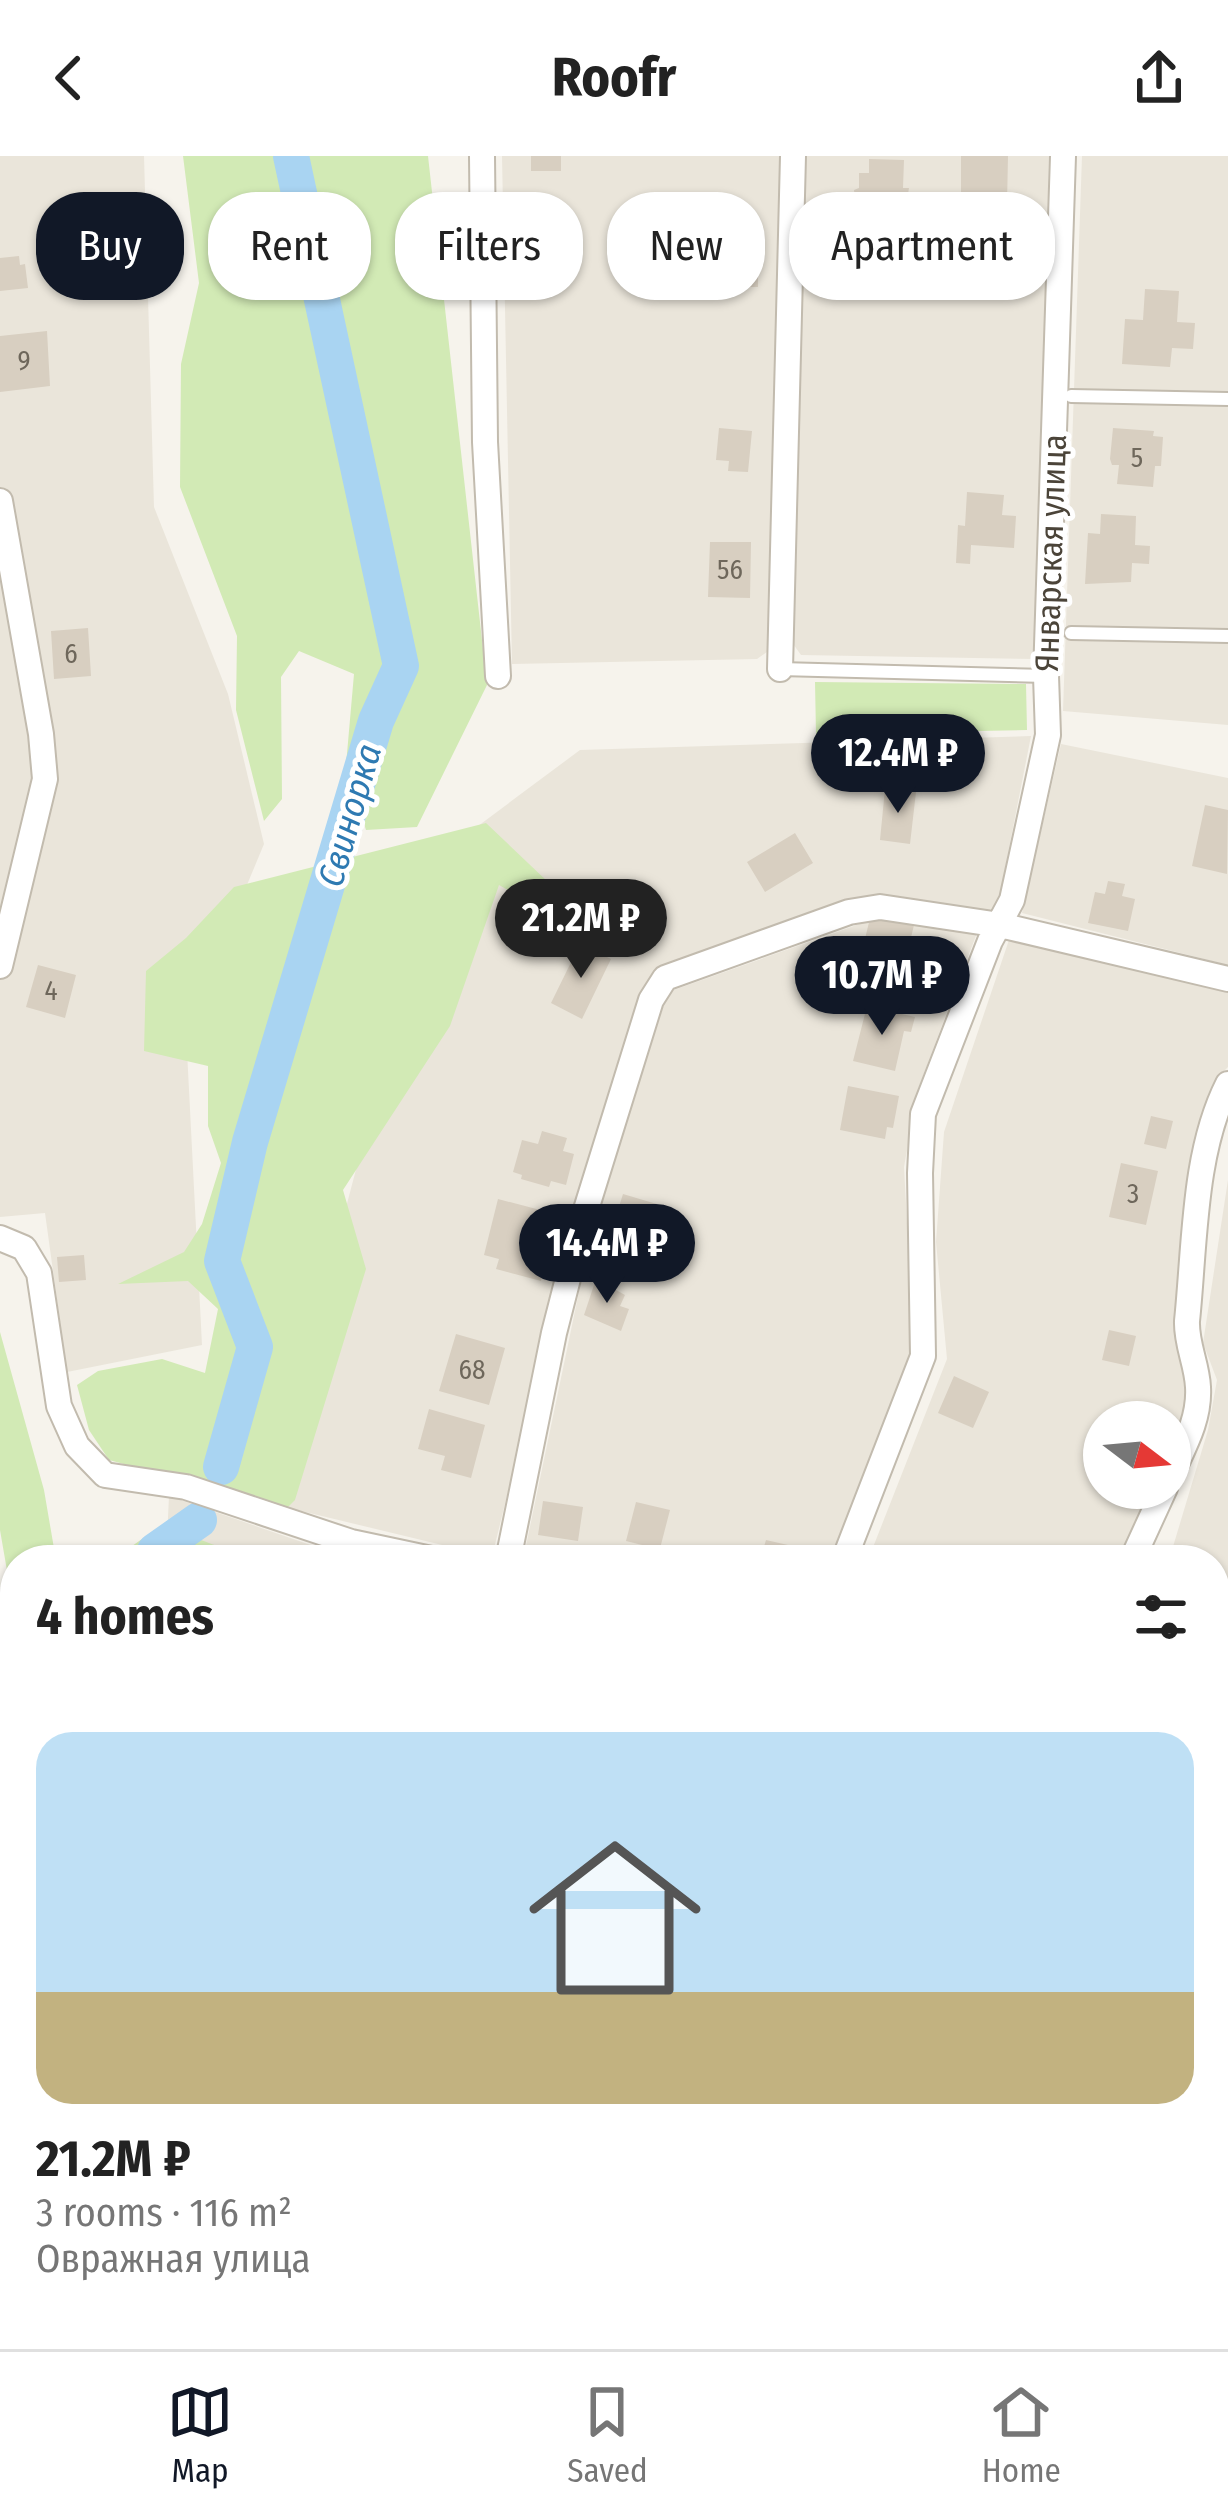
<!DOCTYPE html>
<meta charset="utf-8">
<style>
:root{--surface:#fff;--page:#f6f6f6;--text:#222;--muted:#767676;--line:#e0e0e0;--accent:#111827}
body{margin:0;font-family:"Fira Sans Condensed",sans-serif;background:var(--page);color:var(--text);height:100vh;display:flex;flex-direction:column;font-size:45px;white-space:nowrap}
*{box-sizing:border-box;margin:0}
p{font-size:39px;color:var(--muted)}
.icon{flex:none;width:66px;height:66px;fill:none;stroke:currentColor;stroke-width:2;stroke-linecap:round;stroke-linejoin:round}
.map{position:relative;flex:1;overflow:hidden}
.sheet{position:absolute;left:0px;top:1389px;width:1230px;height:804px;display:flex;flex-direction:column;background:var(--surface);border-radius:48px 48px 0 0;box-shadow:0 3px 9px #0004}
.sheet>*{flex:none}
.hud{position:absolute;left:36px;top:36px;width:1158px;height:108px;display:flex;gap:24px}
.needle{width:78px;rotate:106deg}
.controls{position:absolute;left:1083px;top:1245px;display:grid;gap:24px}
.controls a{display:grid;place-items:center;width:108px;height:108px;border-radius:50%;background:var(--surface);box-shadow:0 3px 9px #0004;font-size:60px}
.price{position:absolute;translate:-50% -102px;padding:0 27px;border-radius:42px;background:var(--accent);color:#fff;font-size:39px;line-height:78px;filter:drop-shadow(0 3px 6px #0008)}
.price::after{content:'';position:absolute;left:50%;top:72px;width:36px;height:27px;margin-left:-18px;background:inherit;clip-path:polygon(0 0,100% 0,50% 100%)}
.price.on{background:#222;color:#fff}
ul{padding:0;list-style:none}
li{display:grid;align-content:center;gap:24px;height:636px;padding:0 36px}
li+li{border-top:3px solid var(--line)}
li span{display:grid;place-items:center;height:372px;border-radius:36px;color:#555}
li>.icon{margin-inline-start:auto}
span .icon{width:216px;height:216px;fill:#fffc;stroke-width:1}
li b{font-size:51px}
h2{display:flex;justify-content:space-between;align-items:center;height:144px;padding:0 36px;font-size:51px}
.chip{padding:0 42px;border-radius:48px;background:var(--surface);box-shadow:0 3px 9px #0004;font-size:42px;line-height:108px}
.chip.on{background:var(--accent);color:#fff}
header{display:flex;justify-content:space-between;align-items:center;height:156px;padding:0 36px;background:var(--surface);font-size:54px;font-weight:700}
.menu{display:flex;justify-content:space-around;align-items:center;height:168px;border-top:3px solid var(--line);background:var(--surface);font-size:33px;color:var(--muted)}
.menu a{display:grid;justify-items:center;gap:6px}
.menu .on{color:var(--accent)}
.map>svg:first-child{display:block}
.residential{fill:#eae5da}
.green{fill:#d2eab5}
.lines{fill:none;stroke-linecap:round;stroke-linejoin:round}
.river{stroke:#a9d4f2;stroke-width:36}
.building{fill:#d8cfc1}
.service-casing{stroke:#c2bbae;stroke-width:16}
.minor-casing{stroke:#c2bbae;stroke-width:28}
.service{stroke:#fff;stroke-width:12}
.minor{stroke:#fff;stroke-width:24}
.labels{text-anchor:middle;stroke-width:10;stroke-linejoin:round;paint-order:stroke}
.number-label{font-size:27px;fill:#6e675b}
.street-label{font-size:33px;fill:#4b4439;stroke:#fff}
.water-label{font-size:36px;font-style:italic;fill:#2e7ab2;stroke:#fff}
</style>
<header><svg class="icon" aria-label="back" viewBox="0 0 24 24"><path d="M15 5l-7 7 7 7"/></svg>Roofr<svg class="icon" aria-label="share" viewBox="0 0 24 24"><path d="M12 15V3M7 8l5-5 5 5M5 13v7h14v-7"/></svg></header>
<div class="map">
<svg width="1228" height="2193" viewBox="0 0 1228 2193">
<rect width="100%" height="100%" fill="#f6f3ec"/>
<path class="residential" d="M0,0H144L154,351L228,538L264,688L186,875L202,1189L67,1216L45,1057L0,1061Z
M502,0H784L774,491L757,503L512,508Z
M804,0H1049L1036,503L801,499L791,485Z
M1082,0H1228V569L1063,555Z
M1031,580L998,748L986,757L898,740L870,741L822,754L654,815L640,838L550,1163L492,1401L268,1347L439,699L580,594Z
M1061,588L1228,622V809L1022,757Z
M879,761L977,777L918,933L904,1011L914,1198L834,1404H523L580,1131L606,1027L668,836Z
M1010,781L1228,834V911L1219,920L1207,949L1188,1048L1174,1171L1188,1245L1170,1292V1266H1104V1332H1152L1121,1404H868L947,1203L936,1086L944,976Z
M1228,1024V1571L1215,1568V1404H1169L1208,1274L1217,1224L1203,1187Z
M169,1340L331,1396L363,1404H166Z
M1215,1592L1228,1596V2168L1213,2193H0V2066L15,2050V2178H1215Z"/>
<path class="green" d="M183,0H428L487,529L417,671L366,674L346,609L354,518L299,495L281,521L282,643L264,665L236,554L237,480L180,331L181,208L199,127Z
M815,526L1026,528L1027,574L816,578Z
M486,667L626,800L499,729L450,870L343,1034L366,1113L295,1344L287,1352L109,1304L89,1274L77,1229L98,1215L162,1203L205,1217L218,1153L188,1125L118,1128L184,1096L202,1068L221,1007L208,970V910L144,895L146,815L186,782L234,731Z
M0,1176L44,1334L56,1404H15V1461L0,1374Z
M162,1369L222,1392L221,1404H132V1390Z
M15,1496V2044L0,2066V1685L9,1663Z"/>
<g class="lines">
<path class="river" d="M221,1311L255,1191L222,1105L250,986L376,565L401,510L291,0
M153,1404L155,1395L199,1364
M0,1991L15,1965"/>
</g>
<path class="building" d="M531,0H561V15H531Z
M961,0H1008L1007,48L961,47Z
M869,3L904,4L903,32H909L903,67L858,66L854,34L859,32V17H869Z
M529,89H571V105H561V119H529Z
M720,91H758V131H720Z
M19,100L20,109L25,108L28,132L0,135V102Z
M1145,133L1179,135L1177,166L1195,167L1193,193L1172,192L1170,211L1122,208L1125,163L1143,164Z
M47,175L50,230L0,236V180Z
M719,272L752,275L748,316L728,315L729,305L716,304Z
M1113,272L1154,275L1153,280L1163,281L1161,310H1155L1153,331L1117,328L1119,309H1112L1110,303Z
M967,336L1004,339L1002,359L1016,360L1014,392L971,389L970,408L956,407L958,369L965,370Z
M1101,358L1136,360L1135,389L1150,390L1149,408L1132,407L1131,426L1085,428L1088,377L1100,378Z
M710,386H751L750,442L708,441Z
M88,472L91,520L54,523L51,475Z
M885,633L916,636L910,688L880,684Z
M1205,649L1228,654L1227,718L1192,710Z
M795,677L813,707L765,736L747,706Z
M1108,725L1125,728L1122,740L1135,743L1128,775L1088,767L1095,736L1105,738Z
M638,732L655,762L634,775L638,778L626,786L609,762L612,758L607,750Z
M871,758L914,769L899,831L856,820Z
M580,788L611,803L582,863L551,847Z
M38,809L76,819L65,862L26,851Z
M867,850L915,861L911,876L904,875L895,915L853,905Z
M848,930L899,940L893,972L887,971L885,983L840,974Z
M1151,960L1173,965L1166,993L1144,988Z
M542,975L567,982L563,995L574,998L566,1029L551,1025L549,1031L521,1023L522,1019L513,1016L522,984L538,988Z
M1121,1007L1158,1015L1146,1069L1109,1061Z
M623,1038L660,1049L648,1091L610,1079Z
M498,1043L544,1055L536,1086L548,1096L541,1125L496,1113L499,1103L484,1099Z
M84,1099L86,1124L59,1126L57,1101Z
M596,1123L625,1139L620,1150L629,1153L621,1175L584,1159Z
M1109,1174L1136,1180L1129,1210L1102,1204Z
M456,1178L505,1192L489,1249L439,1235Z
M954,1220L989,1236L973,1272L938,1257Z
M429,1253L485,1269L471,1322L441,1314L445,1300L418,1293Z
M543,1345L583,1351L578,1385L538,1379Z
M636,1346L670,1354L657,1404L639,1400L642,1389L626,1385Z
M766,1384L801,1392L798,1404H760Z
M887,1392L921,1403V1404H883Z
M1221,1488L1228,1490V1539L1215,1536V1496H1218Z
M1224,1894L1228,1896V1921L1215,1916Z
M1215,2074L1228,2079L1225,2110L1215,2107Z
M15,2142V2178H47L24,2193L9,2180L0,2162V2152Z
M360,2178H402L410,2189L404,2193H370Z
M619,2178L652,2185L650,2193H615Z
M1001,2178H1027L1025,2186L1001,2182Z
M1146,2178H1176L1172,2193H1142Z"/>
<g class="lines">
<defs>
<path id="service" d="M1071,240L1228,243
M1071,477L1228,480
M780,513L1046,520"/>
<path id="minor" d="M482,0L485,286L498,520
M0,345L41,578L45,623L0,810
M780,513L793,0
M0,1082L24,1092L39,1117L59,1250L77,1290L105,1319L186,1331L351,1386L436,1404
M1170,1321C1183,1292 1200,1264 1198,1231C1197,1208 1186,1188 1187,1165C1195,1089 1193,997 1228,928
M508,1404L554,1177L584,1060L651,844L665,822L849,756L880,751L1000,769L1228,823
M844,1404L923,1200L920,1017L923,958L990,785L1012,744L1048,579L1046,520L1063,0
M1132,1404L1165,1332
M1215,1580L1228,1583
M296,2178L306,2193
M684,2193L688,2178
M867,2193L869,2178"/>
</defs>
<use href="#service" class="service-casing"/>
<use href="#minor" class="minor-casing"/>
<use href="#service" class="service"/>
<use href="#minor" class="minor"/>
</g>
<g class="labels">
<g class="number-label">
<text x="24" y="214">9</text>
<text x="1137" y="311">5</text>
<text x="730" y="423">56</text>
<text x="71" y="507">6</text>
<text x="51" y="844">4</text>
<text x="1133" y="1047">3</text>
<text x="472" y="1223">68</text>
</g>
<g class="street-label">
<text transform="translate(1050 397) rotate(-88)" y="12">Январская улица</text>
</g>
<g class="water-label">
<text transform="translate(349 659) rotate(-74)" y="13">Свинорка</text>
</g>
</g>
</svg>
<div class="controls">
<a><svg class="needle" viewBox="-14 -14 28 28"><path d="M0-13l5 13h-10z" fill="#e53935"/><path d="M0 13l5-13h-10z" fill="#767676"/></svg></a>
</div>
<b class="price" style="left:898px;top:660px">12.4M ₽</b>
<b class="price on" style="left:581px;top:825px">21.2M ₽</b>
<b class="price" style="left:882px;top:882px">10.7M ₽</b>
<b class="price" style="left:607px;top:1150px">14.4M ₽</b>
<div class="hud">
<a class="chip on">Buy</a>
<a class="chip">Rent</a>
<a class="chip">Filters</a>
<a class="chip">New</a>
<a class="chip">Apartment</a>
</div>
<section class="sheet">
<h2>4 homes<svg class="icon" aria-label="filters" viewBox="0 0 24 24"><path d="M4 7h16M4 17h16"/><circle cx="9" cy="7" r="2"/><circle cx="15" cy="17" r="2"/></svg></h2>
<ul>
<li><span style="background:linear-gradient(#bfe0f5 70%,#c2b280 0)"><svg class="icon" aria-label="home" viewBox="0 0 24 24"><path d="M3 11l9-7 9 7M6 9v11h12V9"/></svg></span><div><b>21.2M ₽</b><p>3 rooms · 116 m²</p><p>Овражная улица</p></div></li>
</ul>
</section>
</div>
<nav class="menu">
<a class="on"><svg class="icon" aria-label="map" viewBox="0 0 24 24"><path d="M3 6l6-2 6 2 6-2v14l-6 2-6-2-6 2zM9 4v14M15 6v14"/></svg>Map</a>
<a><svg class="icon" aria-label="saved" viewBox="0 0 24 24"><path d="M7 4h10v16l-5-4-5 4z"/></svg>Saved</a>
<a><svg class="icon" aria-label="home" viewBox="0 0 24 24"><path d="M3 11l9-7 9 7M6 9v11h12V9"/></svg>Home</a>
</nav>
